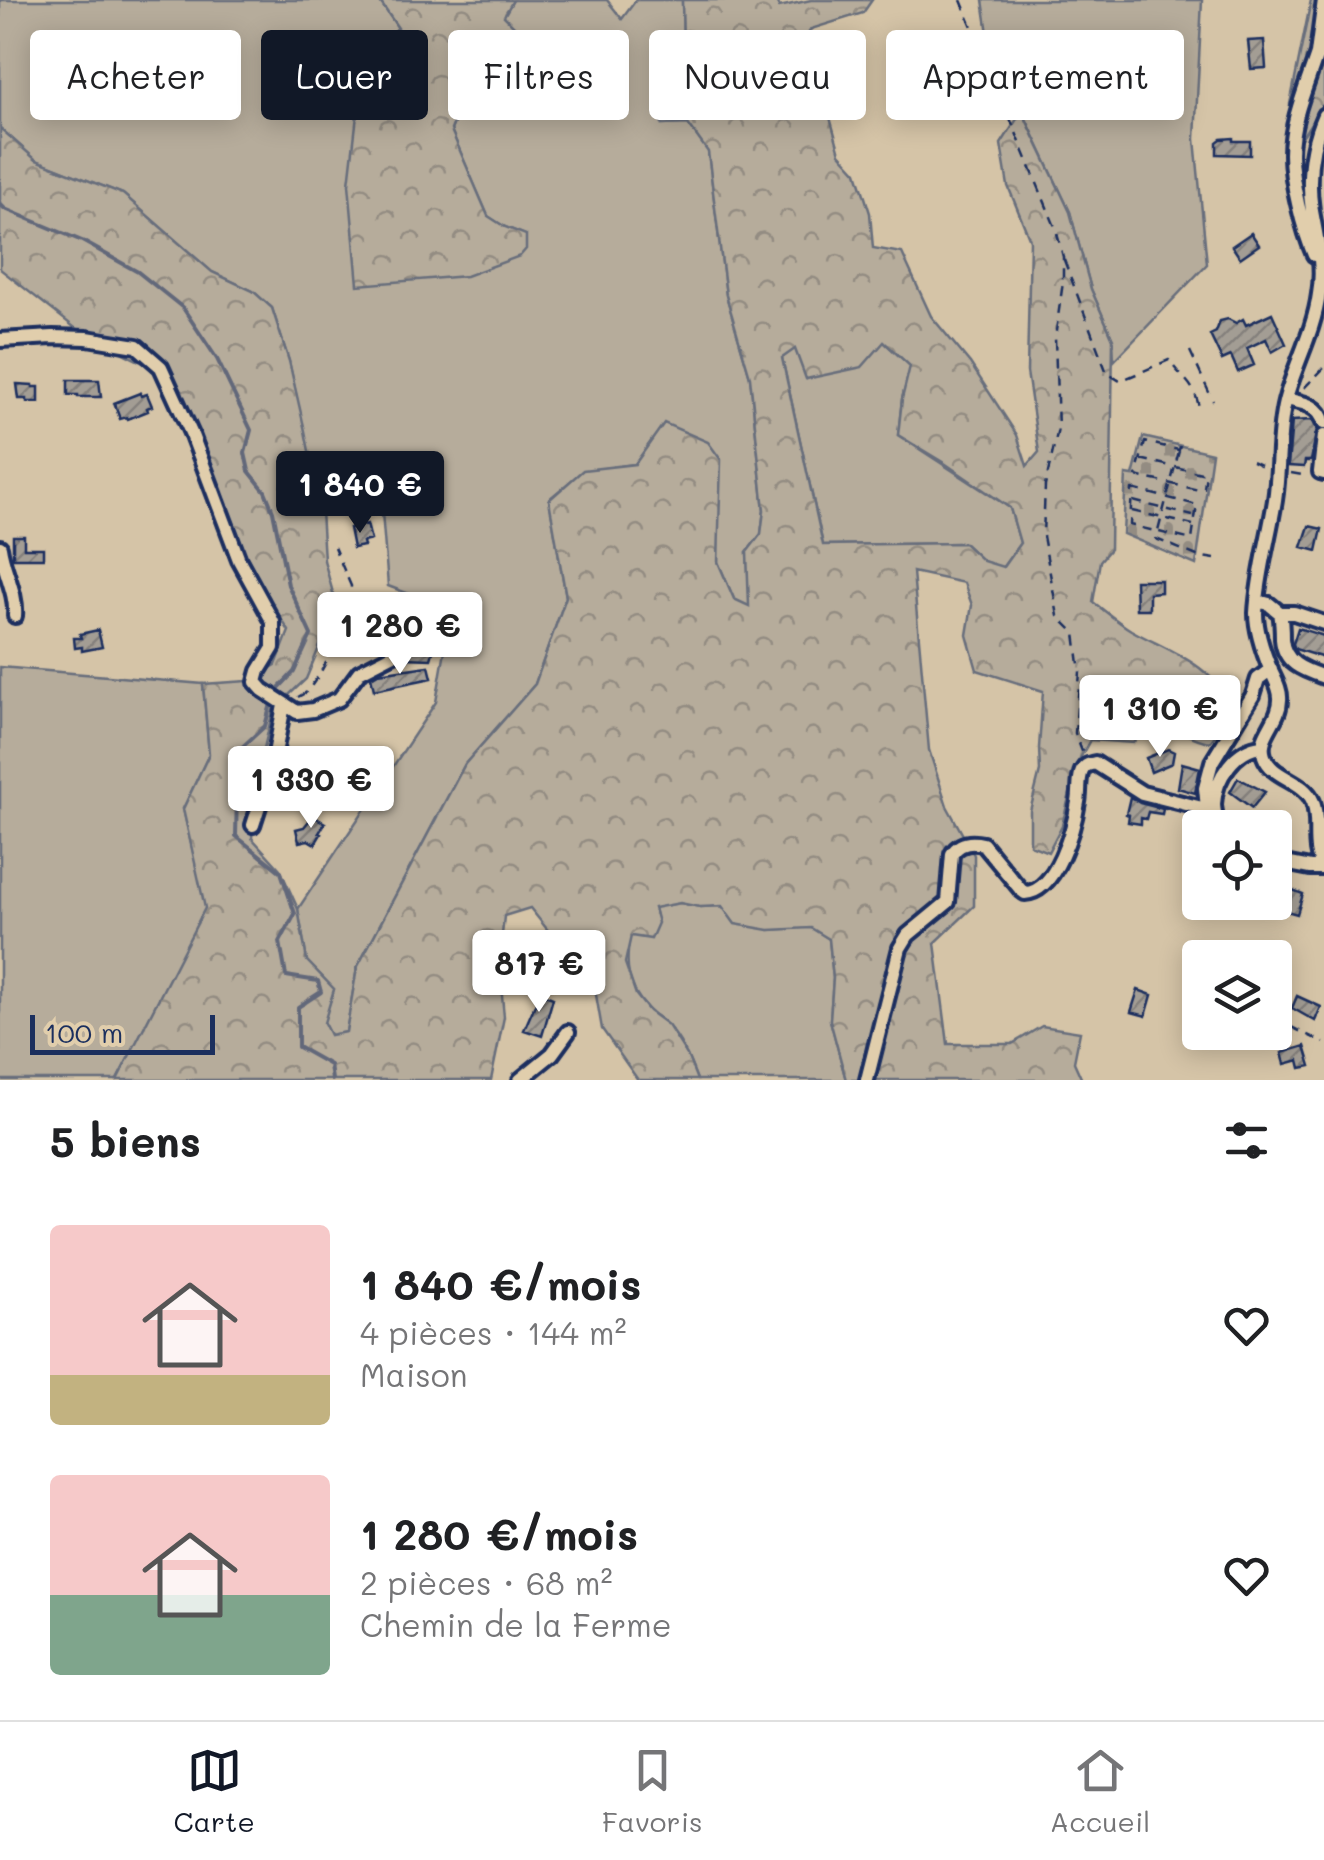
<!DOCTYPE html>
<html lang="fr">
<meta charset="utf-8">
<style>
:root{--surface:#fff;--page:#f6f6f6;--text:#202124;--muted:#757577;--line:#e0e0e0;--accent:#111827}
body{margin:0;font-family:Mali,sans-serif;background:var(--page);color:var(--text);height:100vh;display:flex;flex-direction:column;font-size:38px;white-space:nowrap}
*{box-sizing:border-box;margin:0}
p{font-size:32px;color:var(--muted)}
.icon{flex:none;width:55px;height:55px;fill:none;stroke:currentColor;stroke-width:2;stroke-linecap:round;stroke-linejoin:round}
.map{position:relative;height:1080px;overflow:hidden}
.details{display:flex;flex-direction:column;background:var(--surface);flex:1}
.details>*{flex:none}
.top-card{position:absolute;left:30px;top:30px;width:1265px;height:90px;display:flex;gap:20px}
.buttons{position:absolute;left:1182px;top:810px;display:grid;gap:20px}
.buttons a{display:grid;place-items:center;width:110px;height:110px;border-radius:10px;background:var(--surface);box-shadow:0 5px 25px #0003;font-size:50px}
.scale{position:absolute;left:30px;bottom:25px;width:185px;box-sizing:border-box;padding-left:10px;border:5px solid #1b2f5e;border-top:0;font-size:28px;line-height:35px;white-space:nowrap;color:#1b2f5e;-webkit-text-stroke:8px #e1ceac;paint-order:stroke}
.price{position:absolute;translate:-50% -85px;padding:0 22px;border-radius:10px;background:#fff;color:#222;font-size:32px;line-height:65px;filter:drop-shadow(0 2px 5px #0008)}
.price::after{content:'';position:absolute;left:50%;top:60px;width:30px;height:22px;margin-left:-15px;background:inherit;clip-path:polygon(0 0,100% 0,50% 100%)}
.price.active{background:var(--accent);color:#fff}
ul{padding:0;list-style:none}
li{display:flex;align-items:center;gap:30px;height:250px;padding:0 50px}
li span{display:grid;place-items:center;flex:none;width:280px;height:200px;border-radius:10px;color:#555}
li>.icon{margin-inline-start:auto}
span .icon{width:120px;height:120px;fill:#fffc;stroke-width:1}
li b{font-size:42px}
h2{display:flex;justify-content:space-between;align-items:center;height:120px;padding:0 50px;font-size:42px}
.chip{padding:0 35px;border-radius:10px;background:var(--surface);box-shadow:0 5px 25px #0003;font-size:35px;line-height:90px}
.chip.active{background:var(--accent);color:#fff}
.menu{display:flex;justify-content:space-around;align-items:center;height:140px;border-top:2px solid var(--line);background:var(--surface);font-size:28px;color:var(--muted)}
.menu a{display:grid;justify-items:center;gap:5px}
.menu .active{color:var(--accent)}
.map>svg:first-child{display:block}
.green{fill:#b6ac9b;stroke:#686e7c;stroke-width:2.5}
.forest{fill:url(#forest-crowns);stroke:#686e7c;stroke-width:2.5;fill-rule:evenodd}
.cemetery{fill:url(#cemetery-stones);stroke:#686e7c;stroke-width:2.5}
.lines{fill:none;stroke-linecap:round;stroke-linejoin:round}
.stream{stroke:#62677a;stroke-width:4}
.building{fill:url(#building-hatch);stroke:#1b2f5e;stroke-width:2.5}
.minor-casing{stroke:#1b2f5e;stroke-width:20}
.path{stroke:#1b2f5e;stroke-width:2.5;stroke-dasharray:10 8;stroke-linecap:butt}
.minor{stroke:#e1ceac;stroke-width:12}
</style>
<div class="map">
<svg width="1324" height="1080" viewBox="0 0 1324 1080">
<defs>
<pattern id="forest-crowns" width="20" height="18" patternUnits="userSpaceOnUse" patternTransform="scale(2.5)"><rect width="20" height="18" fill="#b6ac9b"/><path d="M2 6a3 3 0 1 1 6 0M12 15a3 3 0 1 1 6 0" fill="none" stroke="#938c82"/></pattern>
<pattern id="cemetery-stones" width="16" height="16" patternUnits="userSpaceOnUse" patternTransform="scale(2.5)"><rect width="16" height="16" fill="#b6ac9b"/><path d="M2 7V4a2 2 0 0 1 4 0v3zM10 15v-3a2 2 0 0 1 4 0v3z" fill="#938c82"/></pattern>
<pattern id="building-hatch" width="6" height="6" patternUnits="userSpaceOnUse" patternTransform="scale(2.5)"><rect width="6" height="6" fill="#a39d94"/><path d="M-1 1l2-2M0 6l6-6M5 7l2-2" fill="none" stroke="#84807c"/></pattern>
</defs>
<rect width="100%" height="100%" fill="#d5c4a7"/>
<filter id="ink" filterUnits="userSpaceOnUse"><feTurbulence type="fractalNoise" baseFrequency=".01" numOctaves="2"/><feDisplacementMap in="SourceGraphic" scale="20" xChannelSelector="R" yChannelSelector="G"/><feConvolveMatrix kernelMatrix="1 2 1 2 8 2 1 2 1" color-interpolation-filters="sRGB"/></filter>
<g filter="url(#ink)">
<path class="green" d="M0,0H379L398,28L378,44L349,184L525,235L505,227L488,216L451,130L459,110L515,80L532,44L503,16L513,0H607L622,19L636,0H682L683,42L690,86L663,107L662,125L688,124L708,151L726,295L750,377L764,510L761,534L747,552L750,608L734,599L718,562V520L664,424L635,464L583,471L549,499L566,597L535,684L465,764L357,968L346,1032L330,1035L323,1023L334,989L307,961L298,909L436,702L452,610L388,586L381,500L321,511L289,361L272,308L253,291L212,272L123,194L36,160L0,128Z
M983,0H1202L1195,139L1207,264L1114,361L1113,339L1091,289L1070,212L989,40Z
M884,342L911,366L902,399L898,435L1010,508L1020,543L1002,568L983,561L964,543L823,545L782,358L795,348L807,379Z
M0,667L203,684L209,754L183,809L206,908L117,1080H0Z
M680,903L700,907L722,906L769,930L811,927L829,939L833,978L830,1020L846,1080H697C690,1061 681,1039 666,1024C661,1018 653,1015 648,1009C626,986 625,964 630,936L657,923L654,907Z"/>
<path class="forest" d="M379,0H513L504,16L532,44L540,58L515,80L459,110L451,130L488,216L505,227L526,235V249L520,256L466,276L358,285L349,184L362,72L378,44L398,28Z
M682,0H778L779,7L811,0H872L863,13L811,29L796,53L824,96L840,153L857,172L870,213L873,248L902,253L931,316L970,363L1017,435L1027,466L1039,452L1027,372L1030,240L1008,186L1001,144L1022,111L1070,212L1091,289L1113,339L1110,549L1100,561L1093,602C1105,611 1118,622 1131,630C1168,651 1213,664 1230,706L1223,725L1210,742C1188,739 1170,721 1149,723L1133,743L1090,740L1078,762L1062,825L1048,852L1030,845V811L1040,771L1039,748L1043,691L977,670L967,635L972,605L964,583L913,572L929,750L947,806L974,855V906L935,943L948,1044H1012L1042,1026L1080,1032L1074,1062L1082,1080H846L830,1020L833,978L829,939L811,928L769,930L735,924L722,906L700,907L680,903L654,908L658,923L651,939L631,936L625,963L636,995L649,1011L668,1025L687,1055L697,1080H638L602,1029L595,989L530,908L504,916L499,963L504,1017L491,1080H117L205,908L183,809L209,754L203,684L248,681L276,665L289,631L267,597L153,368L79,331L0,269V128L36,160L123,194L212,272L253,291L272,308L289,361L305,431L321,511L324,560L333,593L329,624L306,679L273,710L258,774L252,838L280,869L298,909L307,961L334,989L324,1023L330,1035L346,1032L357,968L465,764L535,684L566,597L549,500L583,470L635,464L664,423L708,442L721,460L718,562L734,599L749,606L747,552L761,534L764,510L750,377L726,295L708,152L688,124L662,125V107L690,86L683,42ZM884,342L910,366L902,399L898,435L946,464L1010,508L1020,543L1003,567L983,561L964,543L823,545L782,358L795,349L806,379L862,367Z
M1311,0H1324V103L1293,151L1290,104Z"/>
<path class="cemetery" d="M1143,437L1212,453L1196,565L1123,534L1126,475L1133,476Z"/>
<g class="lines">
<path class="stream" d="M0,204L5,209L82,241L138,272L183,308L217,359L251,430L245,453L249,471L265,491L273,511L288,585L311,635L294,672L276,691
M272,700L265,726L238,751L236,836L281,872L295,914L280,942L286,976L318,981L321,992L298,1007V1047L330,1065L332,1080"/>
</g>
<path class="building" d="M1264,40L1266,68L1251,69L1248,41Z
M1233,138V141H1250V155L1217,154V142L1221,139Z
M1251,233L1259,245L1240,258L1232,246Z
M1272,313L1286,344L1272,352L1266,339L1247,348L1254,365L1238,372L1231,356L1222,360L1210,335L1216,332L1220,321L1228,319L1236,323L1243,319L1246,325Z
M68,380H99L101,397H78V395H68Z
M17,384L33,385V387H39V402H27V399H19Z
M140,393L141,396L147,394L152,406L147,408L148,411L128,419L127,417L120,419L114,403Z
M1312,420L1317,429L1311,461H1305L1304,467L1288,466L1292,421Z
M367,524L371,540L363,542L364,546L353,548L349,528Z
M1309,526L1322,529L1317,551L1302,547Z
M13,536H24V548H43V558H13Z
M1135,580H1161V592L1149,593V609H1136Z
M1298,628L1324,636V658L1295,649L1293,644Z
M98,630L102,647L82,651V647L75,648L74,638H81L80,634Z
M411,638L435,645L431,659L405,658Z
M429,666L432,678L374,690L371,677L378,673Z
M1168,749L1174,752L1172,763L1151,772L1146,758Z
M1182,763L1200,768L1195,793L1178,788Z
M1238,778L1265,792L1252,808L1230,792Z
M1130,797L1140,803L1163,809L1162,814L1148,812L1146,819L1141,818V824L1128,822L1129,815L1126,814Z
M313,816L325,823L319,833L321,834L315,844L308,840L299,842L296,829L304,827Z
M1285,887L1303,894L1297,914L1272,907L1275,902V888L1284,891Z
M1138,990L1152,995L1146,1016L1131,1012Z
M540,993L553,998L542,1036L524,1030Z
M1297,996L1321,1007L1315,1021L1292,1008Z
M1305,1046L1311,1066L1301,1068L1299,1060L1285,1064L1282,1053Z"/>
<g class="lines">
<defs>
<path id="minor" d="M1324,0L1317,54H1324
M1324,115C1310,147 1307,177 1312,211C1317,239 1324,266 1319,294C1314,332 1294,366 1285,402C1277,434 1280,468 1275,500C1269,538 1258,575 1256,613C1256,632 1264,654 1271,671C1275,680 1281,690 1280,700C1280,721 1257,736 1264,756C1272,779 1304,779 1313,802C1321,824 1310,848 1324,868
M1314,255C1303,230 1291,181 1291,154C1291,120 1307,85 1317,54
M0,340L53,337L87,338L137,346L161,367L192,435L239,560L273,622V648L259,671L256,682L263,690L297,712L313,710L339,699L359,672L396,653
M1286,399C1302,403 1319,404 1324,423
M1324,436L1320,472L1324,473
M0,547C3,570 17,593 15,616
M1258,601L1269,604L1280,613C1282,622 1282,630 1282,639C1284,664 1304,670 1324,677
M1280,613H1294L1324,623
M1207,808L1205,788L1212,762L1253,695L1258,679L1271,669
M253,825L274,759L284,705
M1218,828C1217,820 1214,811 1214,804C1215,778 1236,748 1262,746
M1275,861L1310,868H1324
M520,1080L552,1054L568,1032
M867,1080L900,948L908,935L948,902L952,854C959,843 970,841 983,844L1021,890L1025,893C1056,892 1074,828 1078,802C1080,793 1078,779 1082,771C1086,764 1088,765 1095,763L1142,793L1202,808L1214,807"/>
</defs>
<use href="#minor" class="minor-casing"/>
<path class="path" d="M961,0L1056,229L1063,257V282L1055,338L1058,429L1045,486L1043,536L1058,616L1075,633L1080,672L1075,733L1083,754
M1064,260L1107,373L1120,381L1169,360C1182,380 1193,380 1199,407
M1190,351L1213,401
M1304,388L1324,368
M1179,451L1156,539L1197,556L1215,559
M1140,459L1206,474L1204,488L1199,490L1136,476L1145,442L1179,450L1180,446
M1252,461L1264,467
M1291,473L1308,476
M1132,489L1197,505L1192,540L1130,525Z
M1133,501L1193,516
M1132,511L1193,525
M298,697L307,692L319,675L347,625L351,586L334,547
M1275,1019L1324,1043"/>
<use href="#minor" class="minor"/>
</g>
</g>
</svg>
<div class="buttons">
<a><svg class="icon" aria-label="locate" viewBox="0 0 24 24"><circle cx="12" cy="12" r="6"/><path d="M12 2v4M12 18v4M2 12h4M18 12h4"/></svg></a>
<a><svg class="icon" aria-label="layers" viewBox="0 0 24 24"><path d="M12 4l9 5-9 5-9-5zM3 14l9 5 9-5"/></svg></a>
</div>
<div class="scale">100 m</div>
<b class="price active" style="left:360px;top:536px">1 840 €</b>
<b class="price" style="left:400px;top:677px">1 280 €</b>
<b class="price" style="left:1160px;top:760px">1 310 €</b>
<b class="price" style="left:311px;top:831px">1 330 €</b>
<b class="price" style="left:539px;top:1015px">817 €</b>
<div class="top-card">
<a class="chip">Acheter</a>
<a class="chip active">Louer</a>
<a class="chip">Filtres</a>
<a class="chip">Nouveau</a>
<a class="chip">Appartement</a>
</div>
</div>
<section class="details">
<h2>5 biens<svg class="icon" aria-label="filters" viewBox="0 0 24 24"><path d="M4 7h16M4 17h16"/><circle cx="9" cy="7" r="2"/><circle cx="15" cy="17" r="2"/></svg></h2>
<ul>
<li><span style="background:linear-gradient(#f6c9c9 75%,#c2b280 0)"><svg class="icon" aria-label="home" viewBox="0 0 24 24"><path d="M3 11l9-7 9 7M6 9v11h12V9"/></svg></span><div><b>1 840 €/mois</b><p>4 pièces · 144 m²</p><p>Maison</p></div><svg class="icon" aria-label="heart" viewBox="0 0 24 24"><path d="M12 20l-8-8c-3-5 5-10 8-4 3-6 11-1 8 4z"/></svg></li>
<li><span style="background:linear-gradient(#f6c9c9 60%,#7fa58c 0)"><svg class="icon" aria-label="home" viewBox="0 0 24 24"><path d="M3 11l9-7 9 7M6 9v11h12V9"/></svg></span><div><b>1 280 €/mois</b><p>2 pièces · 68 m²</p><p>Chemin de la Ferme</p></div><svg class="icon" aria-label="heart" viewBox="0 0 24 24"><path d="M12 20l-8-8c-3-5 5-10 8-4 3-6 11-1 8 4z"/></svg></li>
</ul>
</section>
<nav class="menu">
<a class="active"><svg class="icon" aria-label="map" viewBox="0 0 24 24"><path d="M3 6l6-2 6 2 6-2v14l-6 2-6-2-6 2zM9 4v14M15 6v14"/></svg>Carte</a>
<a><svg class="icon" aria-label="saved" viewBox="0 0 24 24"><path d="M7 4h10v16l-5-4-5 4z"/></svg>Favoris</a>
<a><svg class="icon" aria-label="home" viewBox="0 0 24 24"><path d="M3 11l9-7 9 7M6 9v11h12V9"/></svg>Accueil</a>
</nav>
